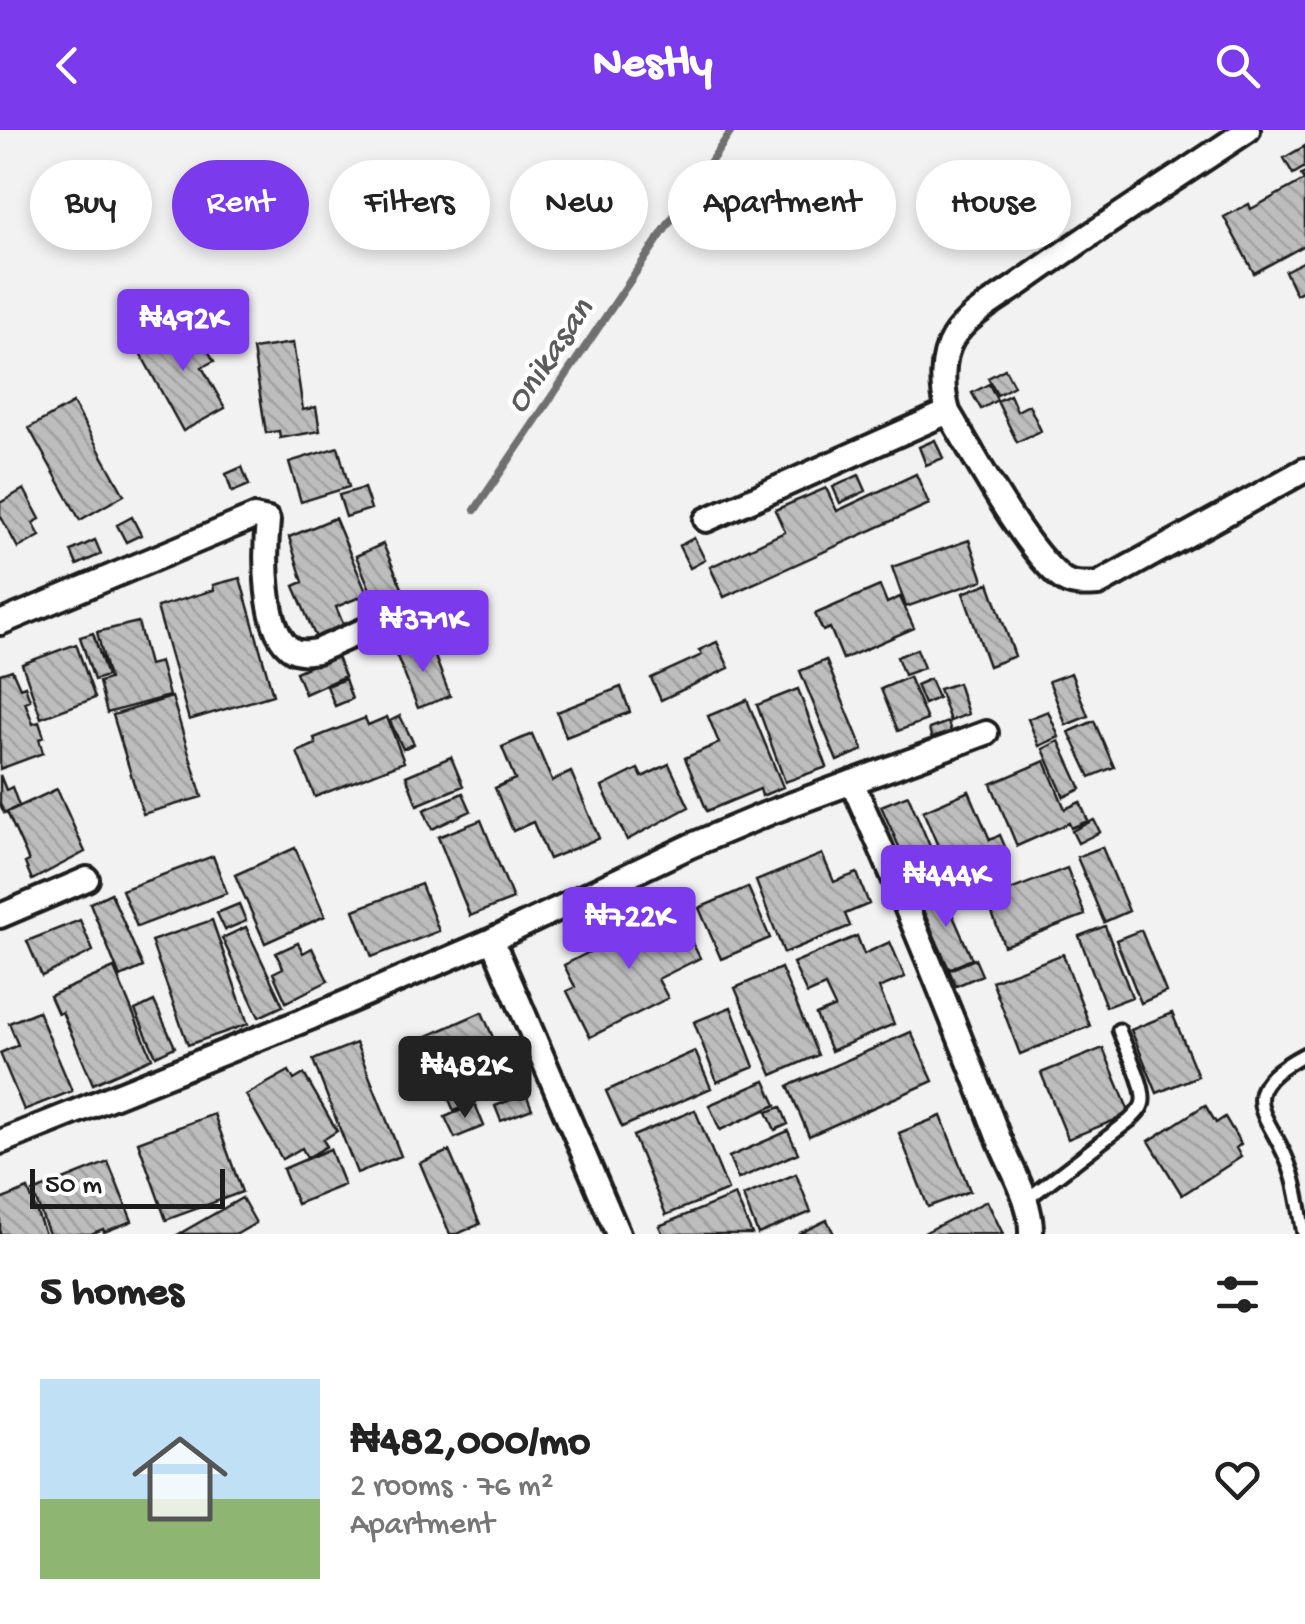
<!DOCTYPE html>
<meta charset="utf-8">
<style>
:root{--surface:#fff;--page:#f6f6f6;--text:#222;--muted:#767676;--line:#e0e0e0;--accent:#7c3aed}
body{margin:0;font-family:"Gochi Hand",sans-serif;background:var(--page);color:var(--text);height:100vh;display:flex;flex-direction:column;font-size:38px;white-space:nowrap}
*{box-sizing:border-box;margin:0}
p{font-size:32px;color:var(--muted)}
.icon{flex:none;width:55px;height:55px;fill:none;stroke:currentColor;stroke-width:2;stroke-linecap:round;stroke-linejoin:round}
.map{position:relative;height:1104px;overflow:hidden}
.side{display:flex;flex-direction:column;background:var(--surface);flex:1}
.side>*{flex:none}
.guide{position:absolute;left:30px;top:30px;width:1245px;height:90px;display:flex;gap:20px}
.scale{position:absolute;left:30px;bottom:25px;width:195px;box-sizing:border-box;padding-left:10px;border:5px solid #1c1c1c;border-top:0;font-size:28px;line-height:35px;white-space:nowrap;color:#1c1c1c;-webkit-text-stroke:8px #fff;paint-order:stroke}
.price{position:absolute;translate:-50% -85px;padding:0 22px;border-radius:10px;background:var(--accent);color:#fff;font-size:32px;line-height:65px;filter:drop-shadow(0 2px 5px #0008)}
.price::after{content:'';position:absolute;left:50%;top:60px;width:30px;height:22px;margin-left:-15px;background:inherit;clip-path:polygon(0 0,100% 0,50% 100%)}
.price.selected{background:#222;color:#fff}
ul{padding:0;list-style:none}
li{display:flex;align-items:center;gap:30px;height:250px;padding:0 40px}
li+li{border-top:2px solid var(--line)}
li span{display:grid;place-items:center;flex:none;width:280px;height:200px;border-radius:0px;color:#555}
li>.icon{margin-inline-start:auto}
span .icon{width:120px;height:120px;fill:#fffc;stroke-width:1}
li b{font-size:42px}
h2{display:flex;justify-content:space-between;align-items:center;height:120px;padding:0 40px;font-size:42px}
.chip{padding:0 35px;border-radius:45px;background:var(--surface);box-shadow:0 5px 15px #0003;font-size:35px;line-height:90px}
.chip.selected{background:var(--accent);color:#fff}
header{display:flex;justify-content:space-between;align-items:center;height:130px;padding:0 40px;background:var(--accent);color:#fff;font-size:45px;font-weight:700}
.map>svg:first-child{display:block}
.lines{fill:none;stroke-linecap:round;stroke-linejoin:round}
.stream{stroke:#707070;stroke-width:8}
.building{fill:url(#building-back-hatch);stroke:#1c1c1c;stroke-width:2.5}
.lane-casing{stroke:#1c1c1c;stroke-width:19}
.street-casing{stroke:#1c1c1c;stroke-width:30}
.lane{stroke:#fff;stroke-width:11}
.street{stroke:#fff;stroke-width:22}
.labels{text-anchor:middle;stroke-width:9;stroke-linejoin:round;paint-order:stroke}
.water-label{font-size:35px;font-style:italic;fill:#5b5b5b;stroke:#fff}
</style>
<header><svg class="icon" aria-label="back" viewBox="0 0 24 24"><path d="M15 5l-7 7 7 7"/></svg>Nestly<svg class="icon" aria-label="search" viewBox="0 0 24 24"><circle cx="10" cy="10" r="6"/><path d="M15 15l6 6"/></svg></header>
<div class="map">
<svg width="1305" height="1104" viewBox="0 0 1305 1104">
<defs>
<pattern id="building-back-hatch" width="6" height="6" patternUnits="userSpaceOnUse" patternTransform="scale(2.5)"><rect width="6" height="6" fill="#bdbdbd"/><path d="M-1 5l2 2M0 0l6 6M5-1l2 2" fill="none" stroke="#a2a2a2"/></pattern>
</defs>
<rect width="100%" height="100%" fill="#f2f2f2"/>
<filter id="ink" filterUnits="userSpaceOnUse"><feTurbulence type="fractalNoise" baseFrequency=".01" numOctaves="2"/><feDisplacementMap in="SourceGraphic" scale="20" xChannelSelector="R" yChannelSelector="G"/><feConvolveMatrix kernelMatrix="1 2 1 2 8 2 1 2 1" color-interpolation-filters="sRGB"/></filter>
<g filter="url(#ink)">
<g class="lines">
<path class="stream" d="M475,380L732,0"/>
</g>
<path class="building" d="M1305,16V37L1293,44L1284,28Z
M1305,43V115L1254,143L1224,87L1249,74L1251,79L1304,50L1301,45Z
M1305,131V160L1296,164L1285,141Z
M190,189L214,231L202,237L225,278L183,301L138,219Z
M293,213L303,280L316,277L320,301L280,308L279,301L266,303L253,219Z
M1005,239L1014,256L997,265L988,248Z
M989,254L997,270L981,279L972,263Z
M1010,265L1017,281L1029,275L1041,301L1017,312L997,271Z
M73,273L124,365L80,390L29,298Z
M935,310L943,328L926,335L919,317Z
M338,317L349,357L301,372L289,332Z
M242,337L249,355L232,362L226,344Z
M916,344L929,374L724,467L710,437L785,402L775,380L826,358L837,381Z
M859,345L866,361L840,373L833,357Z
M364,358L371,379L346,387L339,365Z
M24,359L40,389L33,393L40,406L18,418L0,385V373Z
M132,387L141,405L126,412L117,395Z
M335,388L367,464L336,477L344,496L316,508L294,456L303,452L289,407Z
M694,408L705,430L690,438L679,416Z
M95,410L101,424L77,435L71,421Z
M969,410L983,450L906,477L892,437Z
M383,414L402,458L387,465L390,470L377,476L356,426Z
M240,448L273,565L189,590L157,477L214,460L213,455Z
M989,453L1015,526L989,536L963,463Z
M880,456L887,473L900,467L914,498L843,529L830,498L823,501L815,484Z
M138,492L149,535L160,532L169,566L107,583L99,552L109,549L97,502Z
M93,503L107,546L94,550L80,507Z
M429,511L450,566L418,578L396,524Z
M717,512L729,538L661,570L651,548L702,525L699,520Z
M76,514L95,568L41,588L22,534Z
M917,519L924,538L904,545L897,527Z
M336,525L345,546L305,564L296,542Z
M826,530L863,620L837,631L800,541Z
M12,540L20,558L25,556L30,570L25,572L33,594L39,592L44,607L39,609L43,623L0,639V544Z
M1071,543L1088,586L1066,595L1049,551Z
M909,547L927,590L898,601L881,559Z
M345,549L352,569L335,576L327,556Z
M930,549L938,568L924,574L916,555Z
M958,553L968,584L950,591L939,559Z
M621,557L630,582L566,607L557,582Z
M798,559L827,637L785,652L757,575Z
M172,567L202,667L143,684L113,585Z
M747,570L783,657L762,666L760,659L707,681L685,628L719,613L708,586Z
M1048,581L1059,607L1039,616L1028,589Z
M400,586L414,614L403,619L390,591Z
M387,587L404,632L315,667L297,622L316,614L314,608L365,588L368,595Z
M1094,591L1114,637L1090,647L1069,602Z
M948,592L952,605L933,612L929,599Z
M532,604L552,651L571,642L599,708L549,729L533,692L513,701L495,658L515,649L502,617Z
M1059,611L1081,659L1064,667L1043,619Z
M451,627L463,656L417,675L406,646Z
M1045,631L1065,679L1080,672L1088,691L1071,698L1069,693L1017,716L991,654Z
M669,634L689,677L627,710L602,657L638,639L642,647Z
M0,645L6,660L12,657L19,676L4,683L0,674Z
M57,659L85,722L32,750L25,733L29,731L7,682Z
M969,661L990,710L1000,705L1008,724L952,749L923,681Z
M463,663L471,681L432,699L424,680Z
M908,665L941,742L915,753L881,676Z
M481,690L513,769L470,786L438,707Z
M1094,690L1100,702L1078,713L1072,701Z
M1102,717L1129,781L1104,792L1077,727Z
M295,718L325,786L265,813L235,745Z
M822,724L834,752L857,743L869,774L845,784L850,796L784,823L756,751Z
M213,726L227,763L137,797L122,760Z
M1067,738L1085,785L1004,816L987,769Z
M421,754L439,801L372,827L354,780Z
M748,757L770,808L721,829L699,778Z
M942,761L972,829L949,839L919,771Z
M111,763L143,837L120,847L90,773Z
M239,774L246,791L225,800L217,783Z
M675,778L700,828L658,849L668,868L590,907L567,861L575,857L564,835Z
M80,790L93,821L42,846L27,811Z
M212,790L248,894L188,915L151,811Z
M1105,796L1132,867L1106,877L1079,806Z
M246,797L283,876L259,887L222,808Z
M1141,800L1166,862L1141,873L1116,810Z
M857,806L864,824L890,812L905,847L879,858L894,894L831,921L816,885L835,877L825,856L807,864L793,833Z
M298,813L303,823L312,818L328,851L286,872L273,843L283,838L276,823Z
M1063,824L1090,896L1020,924L992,851Z
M975,829L982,845L956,856L949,840Z
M114,838L152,928L93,954L62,882L58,884L50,866Z
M781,838L818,925L772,945L735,858Z
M154,871L175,917L156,926L135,880Z
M731,877L754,937L717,952L694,892Z
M38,881L72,961L24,980L0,923L18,915L9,893Z
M482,882L513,954L454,981L423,908Z
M1172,883L1198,946L1157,963L1131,900Z
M911,902L933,951L809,1006L788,956Z
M356,913L401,1026L357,1043L313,930Z
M1103,918L1130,984L1068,1009L1041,943Z
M695,921L711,958L622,997L606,961Z
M289,941L294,950L304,944L337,1001L323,1010L327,1016L307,1028L302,1018L282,1029L246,965Z
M765,951L776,975L720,1000L709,975Z
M526,964L532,979L501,991L495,976Z
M475,974L484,996L455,1008L445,987Z
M1205,975L1216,993L1225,987L1241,1014L1236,1018L1241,1027L1182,1065L1149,1011Z
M781,977L788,994L775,1000L767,982Z
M695,980L728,1060L666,1085L633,1006Z
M214,984L242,1062L166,1090L138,1012Z
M941,986L970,1061L928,1077L899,1003Z
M788,1001L798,1023L738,1049L729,1027Z
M330,1019L344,1055L297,1074L283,1039Z
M449,1021L480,1094L457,1104H450L420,1033Z
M108,1032L132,1091L104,1102L103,1099L91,1104H49L33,1062Z
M796,1044L811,1082L758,1104L743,1066Z
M28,1059L45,1104H0V1070Z
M735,1065L752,1104H663L659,1096Z
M242,1068L256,1093L237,1104H179Z
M987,1071L1003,1104H922Z
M827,1090L834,1104H798Z"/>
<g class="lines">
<defs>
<path id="lane" d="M1026,1070L1130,990C1136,984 1143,978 1143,970C1144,952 1125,917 1119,900
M1304,1104C1300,1083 1298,1061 1291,1041C1274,986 1225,966 1305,924"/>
<path id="street" d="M1248,0C1173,50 1098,98 1025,150C1002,167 969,183 953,208C940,229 942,260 948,282C976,328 1021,414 1060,447C1070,456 1085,455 1098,454L1305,340
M706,390L948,282
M0,493L254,387L268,390C265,421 262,503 293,520C301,524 308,522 317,521L403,483
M852,652C904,769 952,885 997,1004C1009,1037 1032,1068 1031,1104
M0,786L87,749
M492,810L618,1104
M0,1012L312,887L492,810L690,716L771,682L986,603"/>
</defs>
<use href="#lane" class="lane-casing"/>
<use href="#street" class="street-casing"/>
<use href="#lane" class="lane"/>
<use href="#street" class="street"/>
</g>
</g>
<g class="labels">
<g class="water-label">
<text transform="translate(547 224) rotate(-56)" y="12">Onikasan</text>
</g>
</g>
</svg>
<div class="scale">50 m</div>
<b class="price" style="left:183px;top:244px">₦492K</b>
<b class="price" style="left:423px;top:545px">₦371K</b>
<b class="price" style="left:946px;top:800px">₦444K</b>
<b class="price" style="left:629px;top:842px">₦722K</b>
<b class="price selected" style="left:465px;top:991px">₦482K</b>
<div class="guide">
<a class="chip">Buy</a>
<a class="chip selected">Rent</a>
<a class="chip">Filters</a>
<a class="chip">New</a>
<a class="chip">Apartment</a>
<a class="chip">House</a>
</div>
</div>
<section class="side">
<h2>5 homes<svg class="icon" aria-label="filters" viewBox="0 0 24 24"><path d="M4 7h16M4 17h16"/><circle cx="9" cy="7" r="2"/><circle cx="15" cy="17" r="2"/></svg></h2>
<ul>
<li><span style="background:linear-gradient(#bfe0f5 60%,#8fb573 0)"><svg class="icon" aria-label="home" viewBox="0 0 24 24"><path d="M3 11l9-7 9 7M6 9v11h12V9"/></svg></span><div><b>₦482,000/mo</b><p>2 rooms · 76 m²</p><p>Apartment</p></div><svg class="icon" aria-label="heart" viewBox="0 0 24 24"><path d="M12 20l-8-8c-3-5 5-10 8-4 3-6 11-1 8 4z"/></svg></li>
</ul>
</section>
